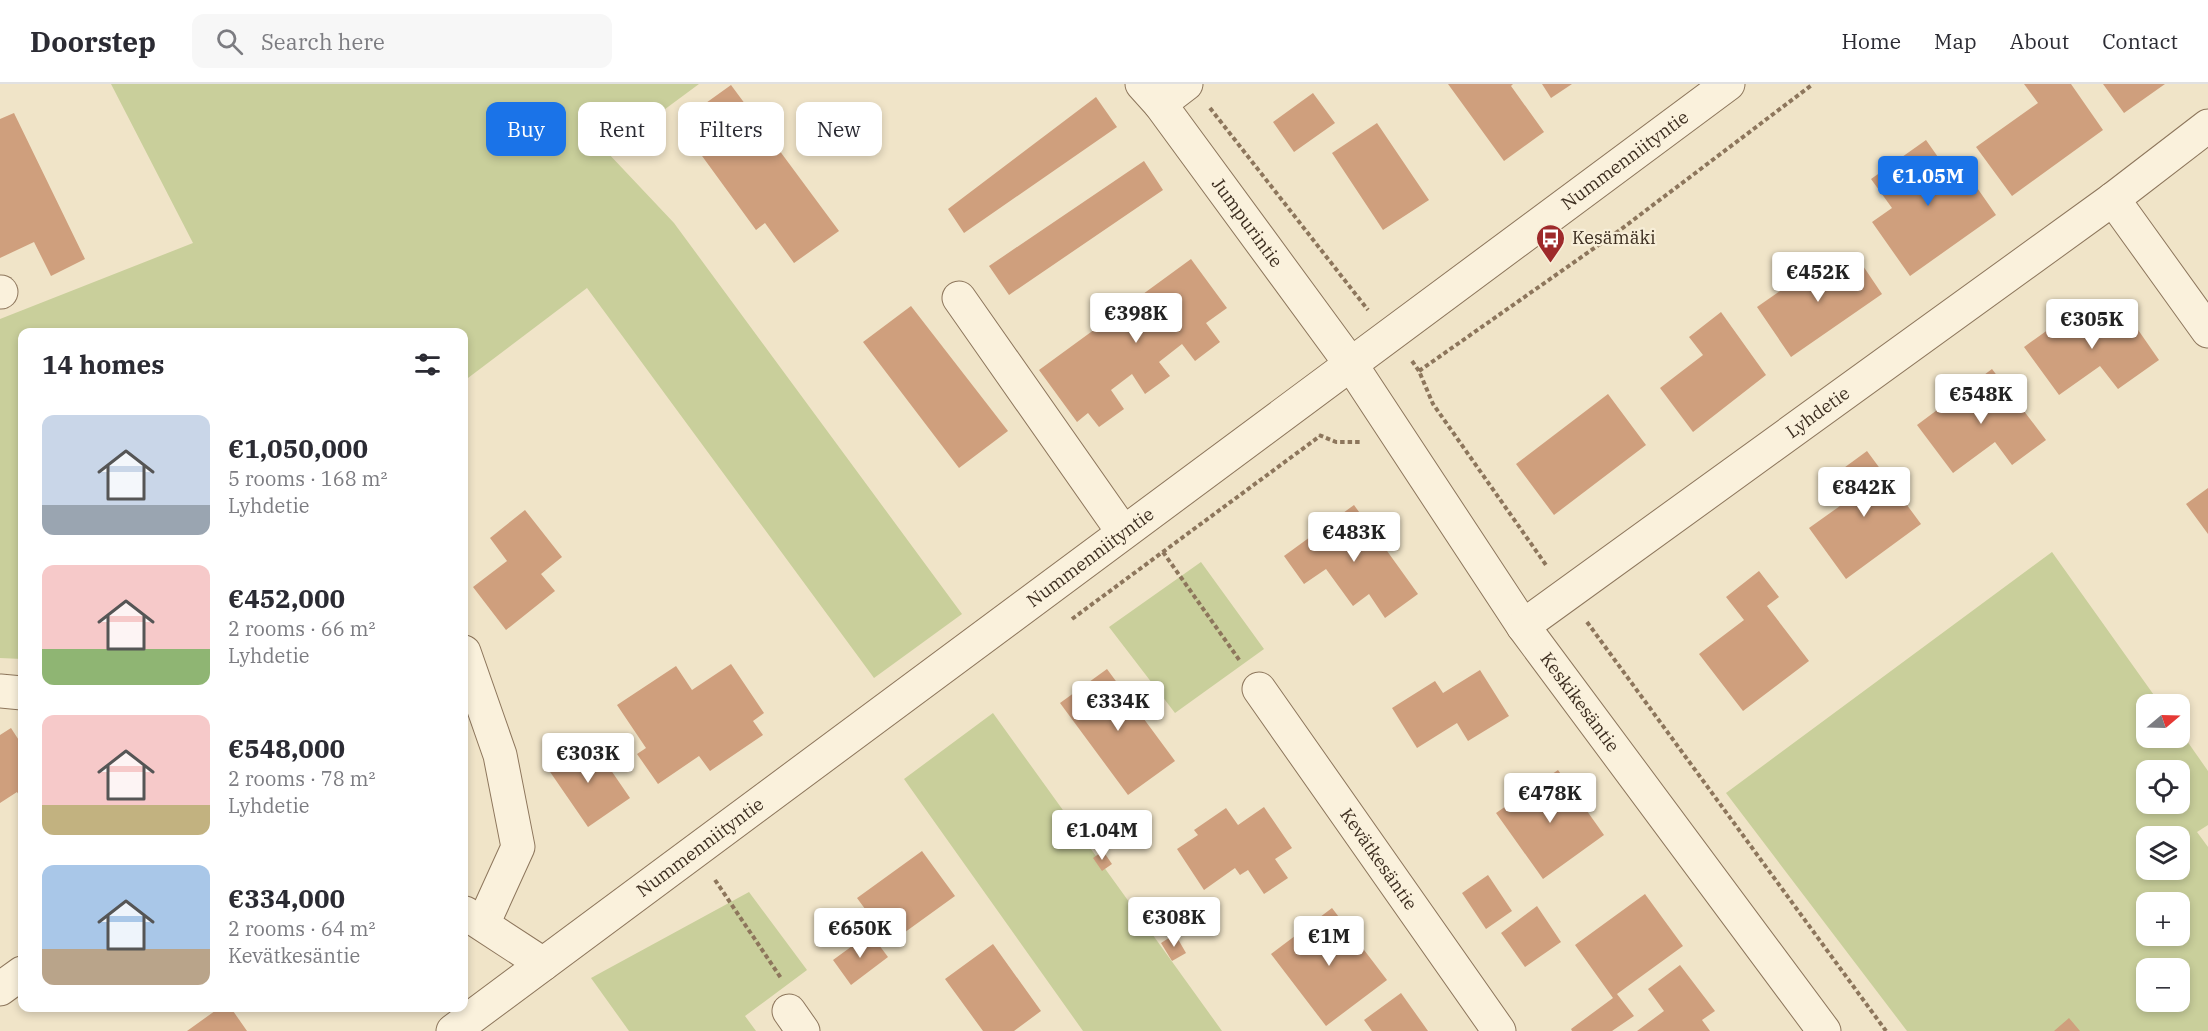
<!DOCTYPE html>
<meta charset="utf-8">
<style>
:root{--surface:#fff;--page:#f7f7f7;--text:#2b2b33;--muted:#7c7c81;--line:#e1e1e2;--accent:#1a73e8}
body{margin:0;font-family:"IBM Plex Serif",serif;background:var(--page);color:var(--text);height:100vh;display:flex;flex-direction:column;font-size:22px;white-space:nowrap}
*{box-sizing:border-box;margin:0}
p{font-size:20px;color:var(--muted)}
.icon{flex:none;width:33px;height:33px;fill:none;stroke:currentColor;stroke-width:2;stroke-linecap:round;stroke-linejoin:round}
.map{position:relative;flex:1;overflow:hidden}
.panel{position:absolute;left:18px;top:244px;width:450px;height:684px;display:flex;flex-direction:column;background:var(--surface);border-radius:12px;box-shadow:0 3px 9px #0003}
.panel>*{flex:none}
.hud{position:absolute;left:486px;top:18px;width:570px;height:54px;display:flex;gap:12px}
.needle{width:39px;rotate:71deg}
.fabs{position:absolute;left:2136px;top:610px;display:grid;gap:12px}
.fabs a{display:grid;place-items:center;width:54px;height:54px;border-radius:12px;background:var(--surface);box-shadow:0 3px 9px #0003;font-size:30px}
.price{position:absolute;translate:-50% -51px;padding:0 14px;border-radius:6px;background:#fff;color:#222;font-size:20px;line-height:39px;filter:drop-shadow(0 2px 3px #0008)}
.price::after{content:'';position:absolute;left:50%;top:36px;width:18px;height:14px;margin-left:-9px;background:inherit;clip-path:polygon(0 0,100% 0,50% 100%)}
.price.on{background:var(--accent);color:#fff}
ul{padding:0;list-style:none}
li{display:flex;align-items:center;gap:18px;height:150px;padding:0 24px}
li span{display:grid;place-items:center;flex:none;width:168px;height:120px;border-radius:12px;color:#555}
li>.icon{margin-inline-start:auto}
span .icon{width:72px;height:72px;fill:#fffc;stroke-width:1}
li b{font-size:26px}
h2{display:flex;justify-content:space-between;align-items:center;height:72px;padding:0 24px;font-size:26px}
.pill{padding:0 21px;border-radius:12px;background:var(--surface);box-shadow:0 3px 9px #0003;font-size:21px;line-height:54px}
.pill.on{background:var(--accent);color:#fff}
header{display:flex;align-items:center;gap:36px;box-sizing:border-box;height:84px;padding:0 30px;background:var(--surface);border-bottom:2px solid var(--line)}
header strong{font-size:28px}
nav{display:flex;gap:33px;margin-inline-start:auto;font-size:21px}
.search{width:420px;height:54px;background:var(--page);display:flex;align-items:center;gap:15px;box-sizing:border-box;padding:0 21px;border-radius:12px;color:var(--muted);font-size:22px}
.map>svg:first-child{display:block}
.green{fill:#c9cf9b;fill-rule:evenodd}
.building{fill:#cf9f7d}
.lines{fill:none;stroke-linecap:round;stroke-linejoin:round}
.minor-casing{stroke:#8d765c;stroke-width:35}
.path{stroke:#8d765c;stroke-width:4;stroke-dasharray:4.5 3;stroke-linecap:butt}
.minor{stroke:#faf1dc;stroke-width:33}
.labels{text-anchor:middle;stroke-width:4.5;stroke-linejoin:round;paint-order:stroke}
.street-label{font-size:18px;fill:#3d2e20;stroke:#f7eed8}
.poi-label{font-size:18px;fill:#3d2e20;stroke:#f7eed8;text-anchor:start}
</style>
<header>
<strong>Doorstep</strong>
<div class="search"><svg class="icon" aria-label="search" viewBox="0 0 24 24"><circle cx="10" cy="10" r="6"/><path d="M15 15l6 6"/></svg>Search here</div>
<nav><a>Home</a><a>Map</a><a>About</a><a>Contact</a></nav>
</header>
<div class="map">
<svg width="2208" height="947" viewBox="0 0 2208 947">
<rect width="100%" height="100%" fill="#f0e4c8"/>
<path class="green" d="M111,0H699L607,68L674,139L962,530L874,594L587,204L464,297V249H22V575L0,574V235L193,159Z
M2052,468L2161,621H2146V654H2180V647L2208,687V741L2197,748L2208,763V947H1907L1726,709ZM2146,687H2180V720H2146ZM2146,753H2180V786H2146ZM2146,819H2180V852H2146ZM2146,885H2180V918H2146Z
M1201,478L1264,565L1175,629L1109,543Z
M993,629L1222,947H1083L904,695Z
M749,808L807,886L745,932L756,947H629L591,894Z"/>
<path class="building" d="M1448,0H1513L1511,2L1544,48L1504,77Z
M1542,0H1572L1551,14Z
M2024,0H2071L2103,46L2012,112L1976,63L2038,19Z
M2103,0H2165L2124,29Z
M731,1L839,147L794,179L765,139L756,146L678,39Z
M1313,9L1335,39L1294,68L1273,38Z
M1096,13L1117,43L964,149L948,125Z
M14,29L85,175L51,192L34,158L0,174V35Z
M1377,39L1429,116L1383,146L1332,69Z
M1926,56L1945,83L1957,75L1996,131L1910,192L1872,138L1892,124L1871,95Z
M1144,77L1163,106L1009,211L989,182Z
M1832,171L1841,184L1857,173L1882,210L1791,273L1757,223Z
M1191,175L1227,224L1206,239L1220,258L1195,277L1182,260L1159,278L1170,292L1145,310L1132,290L1111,306L1124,325L1099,343L1088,329L1077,338L1039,286Z
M2118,217L2159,276L2118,305L2100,282L2059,311L2024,263L2070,230L2078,245Z
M911,222L1008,347L959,384L863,258Z
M1721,228L1766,291L1693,348L1660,304L1703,271L1689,253Z
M1992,285L2046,356L2012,381L1995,358L1953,389L1917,341Z
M1608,310L1646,361L1554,431L1516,380Z
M1867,367L1921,440L1846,495L1809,444L1854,412L1837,389Z
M2208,404V450L2186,420Z
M1354,421L1418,510L1385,534L1369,510L1353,522L1326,485L1304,500L1284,472Z
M525,426L562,473L541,490L555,507L506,546L473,503L507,477L490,454Z
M1759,487L1779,513L1767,522L1809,577L1743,627L1699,570L1744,536L1726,513Z
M731,580L764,629L753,637L763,651L710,687L699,672L658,700L637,670L646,664L617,621L676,582L692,606Z
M1107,585L1175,677L1128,711L1060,619Z
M1480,586L1509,632L1468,657L1457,639L1417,664L1392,624L1435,597L1443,609Z
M11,644L22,661V716L17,708L0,719V651Z
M582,658L600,683L606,679L630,714L588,743L546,682Z
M1558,686L1604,751L1543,795L1496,729Z
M1264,723L1292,764L1275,775L1288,794L1264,810L1248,786L1240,791L1235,784L1204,806L1177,765L1198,751L1194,746L1226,724L1238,741Z
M922,767L955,812L890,859L857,814Z
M1103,767L1112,780L1102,787L1093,774Z
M1488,791L1512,827L1486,845L1462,809Z
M1645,810L1683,862L1617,910L1634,932L1612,947H1572L1571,945L1613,914L1575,861Z
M1537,822L1561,858L1525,883L1501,849Z
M1332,824L1387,896L1326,942L1271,870Z
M870,849L888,873L851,901L833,876Z
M1175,850L1186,869L1172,877L1161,859Z
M993,860L1041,927L1014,947H983L945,895Z
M1680,881L1715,927L1702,936L1710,947H1637L1664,927L1648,905Z
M1401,909L1428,947H1372L1364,936Z
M219,924H231L247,947H187Z
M2069,934L2080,947H2054Z"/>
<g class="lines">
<defs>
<g id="minor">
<path id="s1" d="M1142,0L1160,20L1350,279L1523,542L1824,947"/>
<path d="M1160,20L1186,0"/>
<path d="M2113,115L2208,247"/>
<path d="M0,208H1"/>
<path d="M959,214L1123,448"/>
<path id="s2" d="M1523,542L2113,115L2208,42"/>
<path d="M464,568L500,671L518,763L483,840"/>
<path id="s3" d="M1259,605L1499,947"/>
<path d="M0,607L22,609"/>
<path d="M465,829L543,880"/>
<path d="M0,905L22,889"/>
<path d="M789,927L803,947"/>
<path id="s4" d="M453,947L1728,0"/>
</g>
</defs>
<use href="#minor" class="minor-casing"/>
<path class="path" d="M1210,24L1368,226
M1412,277L1419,287L1433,320L1546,481
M1419,287L1620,146L1813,0
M1319,351L1336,358H1361
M1163,468L1240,577
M1072,535L1320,352
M1587,538L1886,947
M715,796L781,894"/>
<use href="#minor" class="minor"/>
</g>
<defs>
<symbol id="bus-pin" viewBox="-11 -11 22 30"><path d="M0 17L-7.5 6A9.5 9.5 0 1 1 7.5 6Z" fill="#9e2a2b" stroke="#f7eed8"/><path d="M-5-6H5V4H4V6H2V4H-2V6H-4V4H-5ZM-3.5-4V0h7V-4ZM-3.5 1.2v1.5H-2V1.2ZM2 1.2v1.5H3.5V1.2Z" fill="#fff"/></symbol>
</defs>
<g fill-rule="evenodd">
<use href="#bus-pin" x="1534" y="138" width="33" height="45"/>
</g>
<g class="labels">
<g class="street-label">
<text dy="6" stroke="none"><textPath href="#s4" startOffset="1460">Nummenniityntie</textPath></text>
<text dy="6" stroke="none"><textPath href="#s1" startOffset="174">Jumpurintie</textPath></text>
<text dy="6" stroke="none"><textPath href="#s2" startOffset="364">Lyhdetie</textPath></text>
<text dy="6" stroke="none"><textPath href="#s4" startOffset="794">Nummenniityntie</textPath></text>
<text dy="6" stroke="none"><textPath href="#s1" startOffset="758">Keskikesäntie</textPath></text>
<text dy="6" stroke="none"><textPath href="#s4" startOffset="308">Nummenniityntie</textPath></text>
<text dy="6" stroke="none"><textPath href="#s3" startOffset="208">Kevätkesäntie</textPath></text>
</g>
<g class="poi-label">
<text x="1572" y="160">Kesämäki</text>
</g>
</g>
</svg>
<div class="fabs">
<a><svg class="needle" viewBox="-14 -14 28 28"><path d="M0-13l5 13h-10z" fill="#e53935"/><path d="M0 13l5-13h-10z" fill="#7c7c81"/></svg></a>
<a><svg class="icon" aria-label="locate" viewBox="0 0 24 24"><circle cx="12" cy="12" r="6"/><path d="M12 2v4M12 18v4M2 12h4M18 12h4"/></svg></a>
<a><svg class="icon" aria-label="layers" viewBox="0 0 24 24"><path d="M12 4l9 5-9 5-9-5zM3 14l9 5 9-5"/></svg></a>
<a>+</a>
<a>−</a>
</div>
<b class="price on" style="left:1928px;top:123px">€1.05M</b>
<b class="price" style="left:1818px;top:219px">€452K</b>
<b class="price" style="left:1136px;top:260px">€398K</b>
<b class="price" style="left:2092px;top:266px">€305K</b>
<b class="price" style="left:1981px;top:341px">€548K</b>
<b class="price" style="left:1864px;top:434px">€842K</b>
<b class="price" style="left:1354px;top:479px">€483K</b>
<b class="price" style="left:1118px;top:648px">€334K</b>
<b class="price" style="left:588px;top:700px">€303K</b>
<b class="price" style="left:1550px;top:740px">€478K</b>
<b class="price" style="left:1102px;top:777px">€1.04M</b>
<b class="price" style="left:1174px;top:864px">€308K</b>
<b class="price" style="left:860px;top:875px">€650K</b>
<b class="price" style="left:1329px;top:883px">€1M</b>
<div class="hud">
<a class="pill on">Buy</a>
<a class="pill">Rent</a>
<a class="pill">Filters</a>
<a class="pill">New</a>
</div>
<section class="panel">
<h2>14 homes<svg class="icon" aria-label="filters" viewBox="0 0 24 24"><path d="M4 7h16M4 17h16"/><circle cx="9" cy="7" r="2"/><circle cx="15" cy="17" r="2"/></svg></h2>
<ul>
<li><span style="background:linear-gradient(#c9d6e8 75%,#9aa5b1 0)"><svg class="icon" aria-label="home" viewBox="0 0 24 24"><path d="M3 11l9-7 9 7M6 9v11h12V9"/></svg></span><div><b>€1,050,000</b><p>5 rooms · 168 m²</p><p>Lyhdetie</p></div></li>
<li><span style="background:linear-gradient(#f6c9c9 70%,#8fb573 0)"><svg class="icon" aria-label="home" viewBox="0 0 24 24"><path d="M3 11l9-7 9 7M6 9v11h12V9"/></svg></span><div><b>€452,000</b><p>2 rooms · 66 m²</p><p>Lyhdetie</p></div></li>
<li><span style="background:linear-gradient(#f6c9c9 75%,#c2b280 0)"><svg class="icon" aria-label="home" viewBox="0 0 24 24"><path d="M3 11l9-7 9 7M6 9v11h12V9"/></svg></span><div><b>€548,000</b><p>2 rooms · 78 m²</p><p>Lyhdetie</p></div></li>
<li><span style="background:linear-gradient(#a9c7e8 70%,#b9a48a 0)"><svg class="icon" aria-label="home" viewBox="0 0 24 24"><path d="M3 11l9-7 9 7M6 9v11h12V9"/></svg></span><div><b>€334,000</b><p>2 rooms · 64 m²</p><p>Kevätkesäntie</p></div></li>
</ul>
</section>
</div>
